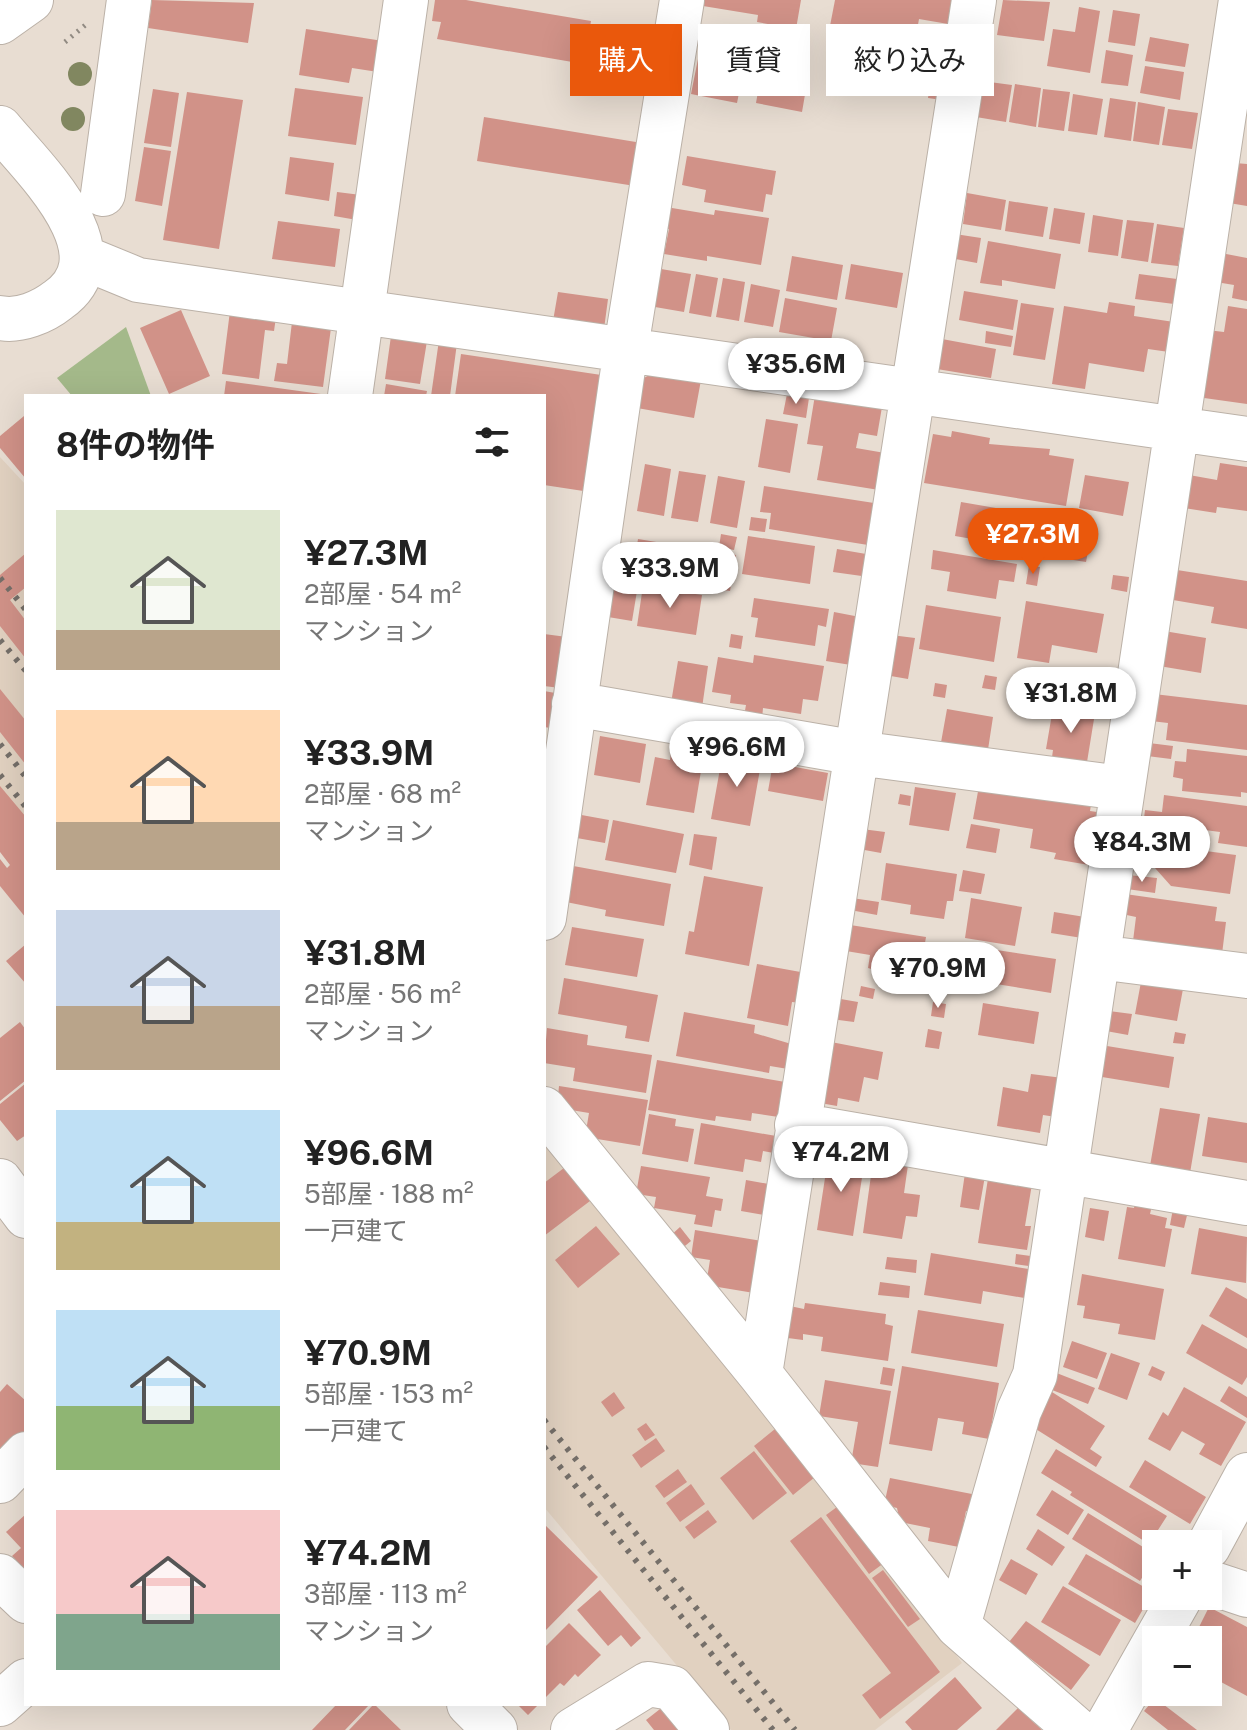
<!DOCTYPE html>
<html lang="ja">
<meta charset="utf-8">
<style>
:root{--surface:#fff;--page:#f6f6f6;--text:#222;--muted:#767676;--accent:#ea580c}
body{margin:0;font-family:"Public Sans","Noto Sans JP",sans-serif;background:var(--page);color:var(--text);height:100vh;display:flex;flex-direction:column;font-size:30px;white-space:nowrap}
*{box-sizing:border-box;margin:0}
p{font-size:26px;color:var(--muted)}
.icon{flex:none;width:44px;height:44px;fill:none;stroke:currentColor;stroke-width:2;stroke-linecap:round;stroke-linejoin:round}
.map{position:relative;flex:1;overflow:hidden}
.side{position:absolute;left:24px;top:394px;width:522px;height:1312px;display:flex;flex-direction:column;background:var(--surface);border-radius:0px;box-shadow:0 8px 32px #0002}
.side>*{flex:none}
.hud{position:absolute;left:570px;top:24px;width:556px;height:72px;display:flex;gap:16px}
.controls{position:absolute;left:1142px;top:1530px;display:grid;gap:16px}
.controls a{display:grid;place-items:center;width:80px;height:80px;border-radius:0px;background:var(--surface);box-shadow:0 8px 32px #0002;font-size:40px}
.price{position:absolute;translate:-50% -68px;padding:0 18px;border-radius:28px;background:#fff;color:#222;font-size:26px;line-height:52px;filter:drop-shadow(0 2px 4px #0008)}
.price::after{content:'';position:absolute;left:50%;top:48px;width:24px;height:18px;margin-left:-12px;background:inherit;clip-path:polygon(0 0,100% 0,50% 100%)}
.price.selected{background:var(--accent);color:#fff}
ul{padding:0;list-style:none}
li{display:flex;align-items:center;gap:24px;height:200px;padding:0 32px}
li span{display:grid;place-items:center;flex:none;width:224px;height:160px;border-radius:0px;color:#555}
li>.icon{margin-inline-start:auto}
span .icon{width:96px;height:96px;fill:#fffc;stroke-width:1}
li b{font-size:34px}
h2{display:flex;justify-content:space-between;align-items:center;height:96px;padding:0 32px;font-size:34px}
.chip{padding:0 28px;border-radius:0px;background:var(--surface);box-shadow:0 8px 32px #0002;font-size:28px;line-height:72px}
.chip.selected{background:var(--accent);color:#fff}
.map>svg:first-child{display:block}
.built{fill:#e1d1c0}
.green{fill:#a4b98a}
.building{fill:#d19288}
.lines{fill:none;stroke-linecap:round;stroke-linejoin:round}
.minor-casing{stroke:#bbb1a7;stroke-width:46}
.path{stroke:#918a82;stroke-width:5;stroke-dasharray:2 6;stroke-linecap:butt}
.minor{stroke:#fff;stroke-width:44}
.rail{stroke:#756f69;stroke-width:6;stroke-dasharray:4 8;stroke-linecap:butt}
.tree{fill:#818760}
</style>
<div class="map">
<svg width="1247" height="1730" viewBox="0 0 1247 1730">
<rect width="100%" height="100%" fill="#e8ddd2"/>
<path class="built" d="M0,457L26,485V859L0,827Z
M544,1141L831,1483L962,1663L875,1730H731L544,1507Z"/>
<path class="green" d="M126,327L151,396H72L57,378Z"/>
<path class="building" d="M152,0L254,3L248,43L148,28Z
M435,0H466L591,21L584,64L437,39L441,22L432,21Z
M704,0H801L796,29L757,22L758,15L703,6Z
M835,0H959L954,25L919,19L913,53L866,44L867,38L829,31Z
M1003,0L1050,2L1044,41L997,35Z
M1079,7L1100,11L1090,73L1047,66L1053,29L1075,32Z
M1113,10L1140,14L1135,46L1108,42Z
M306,29L383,41L378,72L352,68L349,83L299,75Z
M1150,37L1189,44L1185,67L1145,61Z
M1106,50L1133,55L1128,86L1101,83Z
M924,57L948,61L944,83L920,79Z
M698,59L744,68L737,103L691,94Z
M1145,66L1184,72L1180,100L1140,93Z
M762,68L808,77L802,112L756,103Z
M982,81L1012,85L1006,122L976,117Z
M1015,84L1041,88L1036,127L1009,122Z
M930,85L944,88L942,100L928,98Z
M295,88L363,97L356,145L288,136Z
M153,89L179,93L171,147L144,143Z
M1043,89L1070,92L1064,131L1038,127Z
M187,92L243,100L219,249L163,240Z
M1073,94L1103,99L1097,135L1068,131Z
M1110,98L1136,102L1131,141L1104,137Z
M1138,102L1165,107L1159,145L1133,141Z
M1168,109L1198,113L1192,149L1162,145Z
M484,117L642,143L635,186L477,161Z
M144,147L171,151L162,206L135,201Z
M687,156L776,171L772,195L766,194L763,212L704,202L706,190L682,185Z
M290,157L334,163L329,201L285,194Z
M1235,163L1247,164V206L1229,203Z
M337,192L361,195L357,220L334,216Z
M967,193L1006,200L1001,230L963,224Z
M1009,201L1048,207L1043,237L1005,231Z
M666,207L714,215L715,210L769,218L761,265L707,256V261L664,254L669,229L662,228Z
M1054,208L1085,213L1080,244L1049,239Z
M1093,215L1123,220L1118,256L1088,252Z
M1127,220L1154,223L1148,262L1121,258Z
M278,221L340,229L335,267L272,259Z
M1157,224L1184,228L1178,266L1151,263Z
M955,234L981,238L977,263L950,258Z
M988,241L1061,254L1055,289L1002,280V286L980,283Z
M1221,253L1247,258V301L1232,298L1234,285L1216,282Z
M792,256L843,265L837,300L786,291Z
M851,264L903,273L897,308L845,299Z
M661,269L691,274L684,312L655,307Z
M696,274L718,278L711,317L689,313Z
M1139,274L1177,279L1174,304L1135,299Z
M723,278L745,282L739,321L716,317Z
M751,284L780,290L773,327L744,322Z
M964,291L1018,300L1013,330L959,320Z
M558,292L608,299L604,329L553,321Z
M785,298L837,308L831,341L779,332Z
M1109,302L1135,306L1134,316L1174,322L1169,352L1148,349L1144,372L1089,363L1085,389L1052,384L1064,306L1107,313Z
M1021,303L1054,308L1045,360L1013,355Z
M1228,306L1247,309V404L1197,397L1207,330L1224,332Z
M181,310L210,376L169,394L140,328Z
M230,311L276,317L274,331L265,330L259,379L222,374Z
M292,322L331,328L323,387L274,381L277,363L287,364Z
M986,331L1013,336L1011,347L985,343Z
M391,336L427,341L420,384L385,379Z
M942,339L996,349L991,378L937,369Z
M439,340L457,343L450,396H431Z
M461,354L608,376L590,492L544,485V396H455Z
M655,372L701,380L694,418L637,408L642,379Z
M226,381L321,394V396H224Z
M386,384L427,391L426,396H384Z
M787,394L809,398L806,418L783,414Z
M815,395L882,407L877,436L859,433L856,448L885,453L879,490L817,480L823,446L807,444Z
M24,416L26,418V479L0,448V436Z
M766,419L798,424L790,473L758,467Z
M952,431L990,438L989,444L1050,449L1049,455L1074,459L1066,506L924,483L933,434L951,437Z
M1220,463L1247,467V511L1217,507L1216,513L1184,508L1189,475L1217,480Z
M645,464L671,469L664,516L637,511Z
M679,471L706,475L698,522L671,518Z
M1085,475L1129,482L1123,516L1079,508Z
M718,476L745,481L737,528L710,523Z
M764,486L874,503L868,545L769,529L771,513L760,512Z
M961,502L1025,513L1019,547L955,536Z
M751,517L767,519L765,532L749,530Z
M1041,522L1092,530L1086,562L1036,554Z
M721,534L737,537L734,550L719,547Z
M748,536L815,546L810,584L742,574Z
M638,539L736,555L730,591L632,575Z
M837,549L872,555L869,577L833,572Z
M933,550L1017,564L1014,582L999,580L996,599L947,591L950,572L931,569Z
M26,553V587L10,600L26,621V659L0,626V575Z
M1029,565L1040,567L1037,586L1026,584Z
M1177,570L1247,581V629L1211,623L1214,607L1173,600Z
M1113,575L1129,577L1127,592L1111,589Z
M643,586L702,595L696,635L637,626Z
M613,588L637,591L632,621L608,617Z
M754,598L829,609L826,627L818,625L815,646L755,637L758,618L751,617Z
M1026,601L1104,614L1097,653L1052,645L1049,663L1017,658Z
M926,605L1001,617L994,662L919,649Z
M834,612L860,617L851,665L826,661Z
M1164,631L1206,638L1201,673L1159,666Z
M544,634L567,637L560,688L544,686Z
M731,634L743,636L741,649L729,647Z
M891,635L915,638L908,679L885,675Z
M754,655L824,666L818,701L803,699L801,714L763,708L762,719L744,716L746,705L730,703L731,695L712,692L718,657L753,663Z
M678,661L708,666L702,708L671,703Z
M985,675L997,677L995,690L982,688Z
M1079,677L1117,683L1114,704L1076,698Z
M935,683L947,685L945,698L933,696Z
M0,689L26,721V765L0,732Z
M544,691L561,694L557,729L544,727Z
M1154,694L1247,705V750L1166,740L1168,723L1151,721Z
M947,709L993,717L987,756L940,748Z
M1062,709L1095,713L1087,762L1052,757L1053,750L1046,749L1052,714L1061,715Z
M600,736L646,744L640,783L594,775Z
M673,741L705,747L694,813L646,805L655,757L670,760Z
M1149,743L1173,746L1171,759L1147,756Z
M1187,749L1247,756V793L1241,792V797L1182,791L1183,779L1173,777L1175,761L1186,762Z
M723,752L762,758L750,826L711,819Z
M773,763L828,773L823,801L768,791Z
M0,786L26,817V918L0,886V859L7,868L10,865L0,852Z
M979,786L1091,805L1090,811L1104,813L1095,866L1054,859L1056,853L1030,848L1033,829L973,819Z
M915,787L956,793L949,831L909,825Z
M900,794L911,796L910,806L898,804Z
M1164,795L1247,806V847L1218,843L1220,832L1182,827L1180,840L1142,835L1145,810L1162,812Z
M576,814L609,820L605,843L571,837Z
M613,820L684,834L676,873L605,860Z
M971,824L1000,829L996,853L966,848Z
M862,829L885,832L881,853L859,849Z
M694,834L717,837L712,870L689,865Z
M1145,843L1236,855L1230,894L1171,886L1155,868L1157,859L1143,857Z
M886,863L957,874L953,901H947L944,919L910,914L911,905L881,900Z
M568,865L671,884L664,926L605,916L606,910L561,901Z
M963,870L985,874L981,894L959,891Z
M1128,875L1157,878L1155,893L1127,889Z
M704,876L763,887L749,966L685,954L689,931L694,932Z
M1125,894L1217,907L1215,921L1226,922L1222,954L1133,941L1136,917L1122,914Z
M852,898L879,902L877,915L850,910Z
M971,898L1022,907L1015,946L965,938Z
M1054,912L1085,917L1082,938L1051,933Z
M844,924L926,937L918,984L874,977L875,970L868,968L870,955L840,950Z
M572,927L644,939L637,977L565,965Z
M26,944V984L6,961Z
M964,945L1056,959L1051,993L959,978Z
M757,964L806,973L801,1003L792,1002L788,1026L747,1018Z
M564,978L658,995L649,1042L625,1038L627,1026L558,1014Z
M1141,982L1183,989L1177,1021L1135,1014Z
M861,986L875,989L873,999L859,996Z
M835,998L858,1002L854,1022L831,1019Z
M933,1002L946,1004L944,1018L931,1016Z
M983,1003L1039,1012L1034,1044L978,1035Z
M1109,1011L1132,1014L1128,1035L1106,1031Z
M684,1012L755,1025L754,1033L798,1046L794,1070L770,1066L769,1073L676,1056Z
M20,1022L26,1030V1080L0,1101V1038Z
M547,1028L588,1035L587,1045L652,1055L646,1093L573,1081L575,1068L544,1063Z
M928,1029L942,1032L939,1049L925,1047Z
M1175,1032L1186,1034L1184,1044L1173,1043Z
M831,1042L883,1052L878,1080L864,1077L859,1102L838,1098L837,1106L820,1103Z
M1107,1046L1174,1057L1169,1088L1102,1077Z
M657,1060L791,1083L785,1118L752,1113L751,1121L716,1116L715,1121L648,1110Z
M1031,1074L1063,1078L1056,1117L1043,1115L1040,1133L997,1126L1003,1087L1028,1092Z
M26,1083V1135L17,1141L0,1120V1104Z
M559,1086L648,1100L640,1146L585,1137L589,1113L571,1110L558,1096Z
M1160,1108L1200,1114L1190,1173L1150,1166Z
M649,1114L676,1119L675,1126L694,1129L688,1162L642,1154Z
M1208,1117L1247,1123V1163L1202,1156Z
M701,1123L782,1137L779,1154L763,1151L761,1162L745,1159L743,1172L694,1164Z
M829,1152L865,1158L853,1236L817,1230Z
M873,1161L908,1165L904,1193L920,1195L917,1217L906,1216L902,1239L863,1233Z
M641,1166L710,1177L706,1196L723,1199L721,1211L715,1210L712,1227L694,1224L696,1215L654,1208L656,1197L636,1194Z
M564,1168L590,1201L544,1236V1183Z
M989,1172L1033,1178L1025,1226H1031L1027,1250L978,1243Z
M965,1173L985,1176L979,1210L960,1207Z
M746,1180L774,1185L769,1216L741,1211Z
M1136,1198L1153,1201L1150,1214L1167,1218L1165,1228L1172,1229L1165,1267L1118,1259L1127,1207L1134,1208Z
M1174,1203L1189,1207L1184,1228L1170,1225Z
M1090,1208L1109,1211L1104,1241L1085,1237Z
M596,1226L620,1254L578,1288L555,1260Z
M680,1227L691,1241L680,1250L669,1237Z
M1199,1228L1247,1237L1246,1283L1191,1274Z
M695,1230L762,1241L754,1293L706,1285L710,1260L691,1257Z
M931,1253L1035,1270L1030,1299L983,1291L981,1304L924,1295Z
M1016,1254L1038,1257L1036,1267L1015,1264Z
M887,1257L917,1260L916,1273L885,1269Z
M1082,1274L1164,1289L1155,1340L1118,1334L1120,1324L1083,1318L1085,1306L1077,1305Z
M880,1282L910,1286L909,1298L878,1295Z
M1226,1287L1247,1299V1338L1209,1316Z
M805,1303L886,1314L885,1324L893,1326L888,1361L821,1351L823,1337L803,1334V1340L780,1337L785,1305L804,1309Z
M918,1310L1004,1324L997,1367L911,1353Z
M1202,1324L1247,1349V1377L1242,1385L1186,1353Z
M1072,1341L1107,1353L1097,1379L1063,1367Z
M1111,1353L1140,1363L1127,1400L1098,1389Z
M902,1366L999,1383L989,1439L962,1434L964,1422L938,1418L932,1451L889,1444Z
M1152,1366L1165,1372L1161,1381L1148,1375Z
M883,1367L895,1369L892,1386L880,1384Z
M1054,1372L1095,1388L1088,1404L1047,1388Z
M825,1380L891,1391L878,1467L851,1463L858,1422L819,1416Z
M7,1384L26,1401V1439L0,1454V1392Z
M1229,1386L1247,1397V1418L1220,1401Z
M1184,1387L1246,1422L1221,1466L1199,1454L1205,1444L1182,1431L1170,1451L1148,1439L1163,1412L1168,1416Z
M614,1392L625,1408L612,1417L601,1402Z
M1052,1392L1105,1426L1090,1449L1102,1457L1096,1467L1031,1426Z
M646,1423L655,1435L645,1441L637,1429Z
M775,1429L815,1477L793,1495L754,1446Z
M656,1438L665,1451L641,1468L632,1455Z
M1056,1449L1167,1516L1149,1544L1070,1495L1072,1492L1041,1473Z
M754,1451L787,1493L753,1520L720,1478Z
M1145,1460L1206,1497L1190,1524L1129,1487Z
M678,1469L687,1482L664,1498L655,1486Z
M890,1478L977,1495L974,1512L966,1511L959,1547L928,1541L930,1528L900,1522L897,1508L884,1505Z
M691,1484L705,1504L680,1522L666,1503Z
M1052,1490L1084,1510L1068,1535L1036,1515Z
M841,1504L884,1563L869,1574L826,1515Z
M708,1510L717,1522L694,1539L685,1527Z
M1088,1513L1156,1555L1140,1581L1072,1539Z
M26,1514V1572L12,1556L21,1548L6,1532Z
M821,1517L940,1672L880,1719L862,1695L891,1673L790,1541Z
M544,1524L598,1577L544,1632Z
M1038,1529L1065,1547L1052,1566L1026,1549Z
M1086,1554L1153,1592L1135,1623L1068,1584Z
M1011,1559L1038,1574L1026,1595L999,1580Z
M883,1570L920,1619L908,1627L872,1578Z
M1063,1586L1121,1620L1100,1656L1041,1622Z
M600,1590L641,1638L631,1647L621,1635L608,1646L577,1610Z
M1209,1607L1247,1627V1696L1208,1675L1209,1635L1198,1629Z
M1026,1621L1090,1665L1071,1690L1009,1642Z
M569,1623L601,1655L578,1677L575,1674L564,1686L560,1683L544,1699V1648Z
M955,1677L982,1708L957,1730H912L905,1722Z
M1155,1698L1197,1730H1168L1144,1711Z
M669,1702L690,1730H654L646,1720Z
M337,1704H370L345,1730H312Z
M374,1704L401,1730H349Z
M517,1704H539L528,1715Z
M1018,1708L1042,1730H996Z"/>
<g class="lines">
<defs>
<path id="minor" d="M0,22L31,0
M0,128C32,167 125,253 58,300C43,312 19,322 0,318
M103,194L129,0
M82,257L138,280L1247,439
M350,396L406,0
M574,704L857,753L1121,788
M544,918L626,348L682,0
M1098,957L1247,976
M544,1109L760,1374L958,1626L1077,1730
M797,1125L1247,1203
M0,1181L26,1216
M760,1374L974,0
M0,1481L26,1454
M1208,1547L1247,1475
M0,1576L26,1601
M1208,1582L1247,1595
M958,1626L1019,1411L1035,1375L1241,0
M1156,1640L1181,1596
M0,1704L26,1681
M469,1704L495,1730
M573,1730L648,1684L672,1688L707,1730
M1105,1730L1156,1640"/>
</defs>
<use href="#minor" class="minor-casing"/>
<path class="path" d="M65,42L89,22"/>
<use href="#minor" class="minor"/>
<path class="rail" d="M0,578L26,610
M0,640L26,671
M0,744L26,777
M0,775L26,807
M544,1420L795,1730
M544,1447L773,1730"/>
</g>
<g class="tree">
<circle cx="80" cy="74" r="12"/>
<circle cx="73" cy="119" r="12"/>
</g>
</svg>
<div class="controls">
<a>+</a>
<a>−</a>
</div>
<b class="price" style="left:796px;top:406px">¥35.6M</b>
<b class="price selected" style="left:1033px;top:576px">¥27.3M</b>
<b class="price" style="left:670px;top:610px">¥33.9M</b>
<b class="price" style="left:1071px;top:735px">¥31.8M</b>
<b class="price" style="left:737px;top:789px">¥96.6M</b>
<b class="price" style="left:1142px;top:884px">¥84.3M</b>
<b class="price" style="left:938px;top:1010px">¥70.9M</b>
<b class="price" style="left:841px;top:1194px">¥74.2M</b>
<div class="hud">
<a class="chip selected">購入</a>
<a class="chip">賃貸</a>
<a class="chip">絞り込み</a>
</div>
<section class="side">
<h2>8件の物件<svg class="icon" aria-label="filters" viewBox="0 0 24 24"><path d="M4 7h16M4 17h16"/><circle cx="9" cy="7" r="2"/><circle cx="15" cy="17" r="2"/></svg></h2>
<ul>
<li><span style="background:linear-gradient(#dfe7d0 75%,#b9a48a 0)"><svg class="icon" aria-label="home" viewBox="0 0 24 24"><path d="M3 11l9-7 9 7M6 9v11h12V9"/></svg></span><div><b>¥27.3M</b><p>2部屋 · 54 m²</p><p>マンション</p></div></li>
<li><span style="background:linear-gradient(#ffd9b3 70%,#b9a48a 0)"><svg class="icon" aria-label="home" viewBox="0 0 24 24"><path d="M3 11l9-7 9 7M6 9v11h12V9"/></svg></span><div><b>¥33.9M</b><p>2部屋 · 68 m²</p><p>マンション</p></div></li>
<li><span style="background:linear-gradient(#c9d6e8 60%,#b9a48a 0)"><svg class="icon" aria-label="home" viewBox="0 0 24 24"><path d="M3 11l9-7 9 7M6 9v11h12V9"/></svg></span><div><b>¥31.8M</b><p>2部屋 · 56 m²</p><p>マンション</p></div></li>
<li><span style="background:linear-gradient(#bfe0f5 70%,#c2b280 0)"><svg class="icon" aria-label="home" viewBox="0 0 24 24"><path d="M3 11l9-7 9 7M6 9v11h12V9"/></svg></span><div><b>¥96.6M</b><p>5部屋 · 188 m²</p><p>一戸建て</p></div></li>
<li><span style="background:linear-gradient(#bfe0f5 60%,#8fb573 0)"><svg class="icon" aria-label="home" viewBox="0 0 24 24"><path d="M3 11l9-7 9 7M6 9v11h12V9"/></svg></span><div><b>¥70.9M</b><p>5部屋 · 153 m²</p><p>一戸建て</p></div></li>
<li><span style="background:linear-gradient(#f6c9c9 65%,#7fa58c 0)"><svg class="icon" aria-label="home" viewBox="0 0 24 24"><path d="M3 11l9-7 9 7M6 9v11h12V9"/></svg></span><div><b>¥74.2M</b><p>3部屋 · 113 m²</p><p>マンション</p></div></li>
</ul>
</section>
</div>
